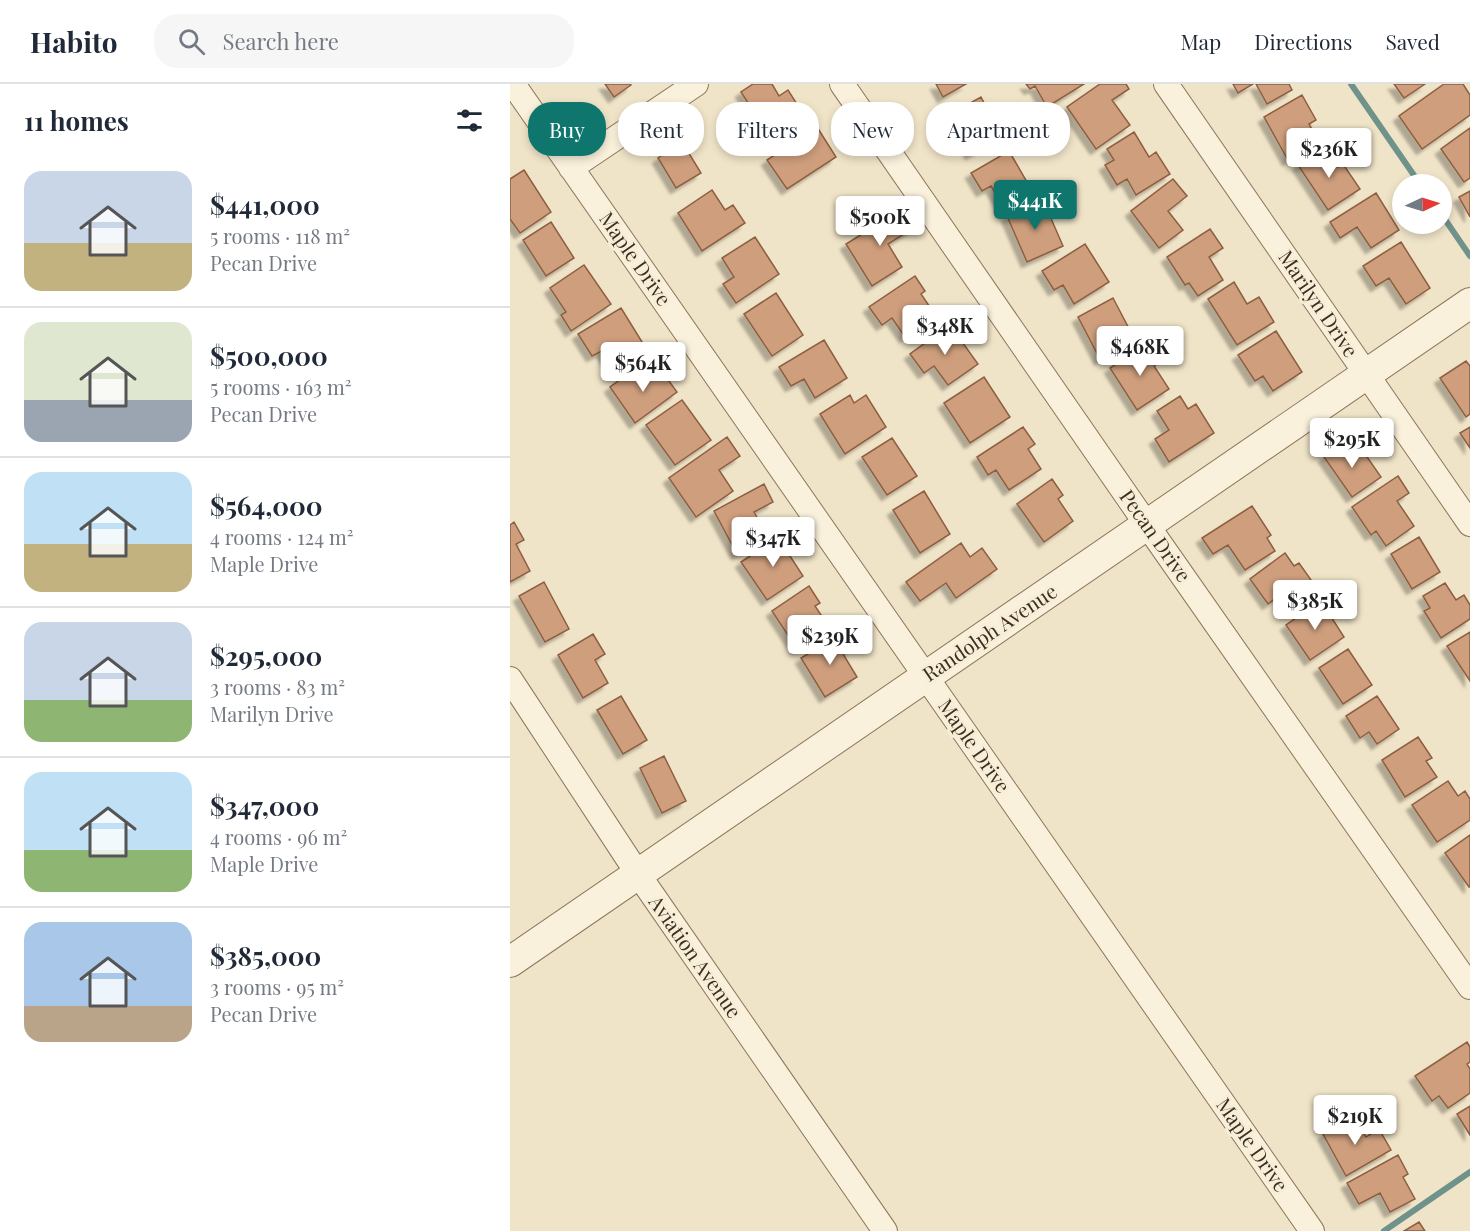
<!DOCTYPE html>
<meta charset="utf-8">
<style>
:root{--surface:#fff;--page:#f6f6f7;--text:#1f2937;--muted:#747a83;--line:#e0e1e3;--accent:#0f766e}
body{margin:0;font-family:"Playfair Display",serif;background:var(--page);color:var(--text);height:100vh;display:flex;flex-direction:column;font-size:22px;white-space:nowrap}
*{box-sizing:border-box;margin:0}
p{font-size:20px;color:var(--muted)}
.icon{flex:none;width:33px;height:33px;fill:none;stroke:currentColor;stroke-width:2;stroke-linecap:round;stroke-linejoin:round}
.map{position:relative;flex:1;overflow:hidden}
.drawer{display:flex;flex-direction:column;background:var(--surface);width:510px}
.drawer>*{flex:none}
.guide{position:absolute;left:18px;top:18px;width:570px;height:54px;display:flex;gap:12px}
.needle{width:39px;rotate:86deg}
.buttons{position:absolute;left:882px;top:90px;display:grid;gap:12px}
.buttons a{display:grid;place-items:center;width:60px;height:60px;border-radius:50%;background:var(--surface);box-shadow:0 3px 9px #0003;font-size:30px}
.price{position:absolute;translate:-50% -51px;padding:0 14px;border-radius:6px;background:#fff;color:#222;font-size:20px;line-height:39px;filter:drop-shadow(0 2px 3px #0008)}
.price::after{content:'';position:absolute;left:50%;top:36px;width:18px;height:14px;margin-left:-9px;background:inherit;clip-path:polygon(0 0,100% 0,50% 100%)}
.price.on{background:var(--accent);color:#fff}
ul{padding:0;list-style:none}
li{display:flex;align-items:center;gap:18px;height:150px;padding:0 24px}
li+li{border-top:2px solid var(--line)}
li span{display:grid;place-items:center;flex:none;width:168px;height:120px;border-radius:18px;color:#555}
li>.icon{margin-inline-start:auto}
span .icon{width:72px;height:72px;fill:#fffc;stroke-width:1}
li b{font-size:26px}
h2{display:flex;justify-content:space-between;align-items:center;height:72px;padding:0 24px;font-size:26px}
.chip{padding:0 21px;border-radius:24px;background:var(--surface);box-shadow:0 3px 9px #0003;font-size:21px;line-height:54px}
.chip.on{background:var(--accent);color:#fff}
header{display:flex;align-items:center;gap:36px;box-sizing:border-box;height:84px;padding:0 30px;background:var(--surface);border-bottom:2px solid var(--line)}
header strong{font-size:28px}
nav{display:flex;gap:33px;margin-inline-start:auto;font-size:21px}
.search{width:420px;height:54px;background:var(--page);display:flex;align-items:center;gap:15px;box-sizing:border-box;padding:0 21px;border-radius:24px;color:var(--muted);font-size:22px}
main{display:flex;flex:1;min-height:0}
.map>svg:first-child{display:block}
.lines{fill:none;stroke-linecap:round;stroke-linejoin:round}
.stream{stroke:#6f938a;stroke-width:6}
.building{fill:#cf9f7d;stroke:#8d5f41;stroke-width:1.5;filter:url(#shadow)}
.minor-casing{stroke:#8d765c;stroke-width:26}
.tertiary-casing{stroke:#8d765c;stroke-width:32}
.minor{stroke:#faf1dc;stroke-width:24}
.tertiary{stroke:#faf1dc;stroke-width:30}
.labels{text-anchor:middle;stroke-width:6;stroke-linejoin:round;paint-order:stroke}
.street-label{font-size:20px;fill:#3d2e20;stroke:#f7eed8}
</style>
<header>
<strong>Habito</strong>
<div class="search"><svg class="icon" aria-label="search" viewBox="0 0 24 24"><circle cx="10" cy="10" r="6"/><path d="M15 15l6 6"/></svg>Search here</div>
<nav><a>Map</a><a>Directions</a><a>Saved</a></nav>
</header>
<main>
<section class="drawer">
<h2>11 homes<svg class="icon" aria-label="filters" viewBox="0 0 24 24"><path d="M4 7h16M4 17h16"/><circle cx="9" cy="7" r="2"/><circle cx="15" cy="17" r="2"/></svg></h2>
<ul>
<li><span style="background:linear-gradient(#c9d6e8 60%,#c2b280 0)"><svg class="icon" aria-label="home" viewBox="0 0 24 24"><path d="M3 11l9-7 9 7M6 9v11h12V9"/></svg></span><div><b>$441,000</b><p>5 rooms · 118 m²</p><p>Pecan Drive</p></div></li>
<li><span style="background:linear-gradient(#dfe7d0 65%,#9aa5b1 0)"><svg class="icon" aria-label="home" viewBox="0 0 24 24"><path d="M3 11l9-7 9 7M6 9v11h12V9"/></svg></span><div><b>$500,000</b><p>5 rooms · 163 m²</p><p>Pecan Drive</p></div></li>
<li><span style="background:linear-gradient(#bfe0f5 60%,#c2b280 0)"><svg class="icon" aria-label="home" viewBox="0 0 24 24"><path d="M3 11l9-7 9 7M6 9v11h12V9"/></svg></span><div><b>$564,000</b><p>4 rooms · 124 m²</p><p>Maple Drive</p></div></li>
<li><span style="background:linear-gradient(#c9d6e8 65%,#8fb573 0)"><svg class="icon" aria-label="home" viewBox="0 0 24 24"><path d="M3 11l9-7 9 7M6 9v11h12V9"/></svg></span><div><b>$295,000</b><p>3 rooms · 83 m²</p><p>Marilyn Drive</p></div></li>
<li><span style="background:linear-gradient(#bfe0f5 65%,#8fb573 0)"><svg class="icon" aria-label="home" viewBox="0 0 24 24"><path d="M3 11l9-7 9 7M6 9v11h12V9"/></svg></span><div><b>$347,000</b><p>4 rooms · 96 m²</p><p>Maple Drive</p></div></li>
<li><span style="background:linear-gradient(#a9c7e8 70%,#b9a48a 0)"><svg class="icon" aria-label="home" viewBox="0 0 24 24"><path d="M3 11l9-7 9 7M6 9v11h12V9"/></svg></span><div><b>$385,000</b><p>3 rooms · 95 m²</p><p>Pecan Drive</p></div></li>
</ul>
</section>
<div class="map">
<svg width="960" height="1147" viewBox="0 0 960 1147">
<defs>
<filter id="shadow"><feDropShadow dx="-5.5" dy="5.5" stdDeviation="1.5" flood-color="#0004"/></filter>
</defs>
<rect width="100%" height="100%" fill="#f0e4c8"/>
<g class="lines">
<path class="stream" d="M841,0L910,100
M932,131L960,172
M874,1147L960,1088"/>
</g>
<path class="building" d="M95,0H120L121,1L104,13Z
M243,0H262L269,12L278,6L292,28L258,50L231,8Z
M426,0H456L433,13Z
M516,0H574L537,23L525,2L520,5Z
M590,0H616L619,5L602,16L620,41L586,65L557,23Z
M723,0H743L728,9Z
M746,0H779L782,6L757,20Z
M884,0H915L894,14Z
M934,0H953L960,11V31L912,65L889,32Z
M792,11L806,36L799,40L809,58L778,76L754,33Z
M471,13L492,53L461,70L451,51L439,57L428,37Z
M307,43L326,73L277,105L257,76Z
M960,44V94L954,98L931,65Z
M624,48L639,73L646,68L660,90L626,111L617,95L607,101L595,81L604,76L597,65Z
M172,58L191,89L166,104L148,74Z
M815,64L828,83L833,80L850,105L818,126L788,81Z
M499,67L521,105L493,123L481,102L472,107L461,89Z
M14,86L41,128L10,149L0,135V95Z
M663,95L677,112L658,127L673,146L649,164L621,127Z
M202,106L215,126L223,121L235,139L192,167L168,129Z
M960,107V133L949,113Z
M866,109L889,146L861,164L847,143L830,154L820,138Z
M533,116L553,162L517,178L497,132Z
M394,124L405,143L378,160L392,183L362,202L336,160Z
M41,138L64,174L36,192L13,156Z
M700,145L713,164L699,173L713,196L688,212L679,199L675,201L657,173Z
M245,153L269,190L226,219L213,200L224,193L212,174Z
M891,158L920,204L896,220L879,194L866,202L853,182Z
M575,160L599,198L564,220L553,201L544,206L532,187Z
M74,181L101,220L61,247L51,231L56,228L40,204Z
M405,192L415,207L411,210L426,232L395,253L382,234L372,241L359,223Z
M724,198L737,220L749,213L764,238L727,261L698,215Z
M266,209L293,251L262,272L234,230Z
M603,214L625,256L590,275L568,233Z
M111,224L137,266L104,286L92,267L82,272L68,250Z
M440,241L468,280L438,301L424,282L414,289L400,270Z
M766,247L792,288L763,307L753,292L745,297L728,271Z
M314,256L337,294L305,314L294,295L281,302L269,283Z
M638,259L650,278L644,282L659,305L627,326L600,284Z
M956,277L960,282V330L956,333L930,294Z
M129,282L139,295L151,286L167,308L125,339L100,303Z
M474,293L500,333L460,359L434,319Z
M340,311L344,319L356,311L376,343L335,370L310,330Z
M670,312L678,325L686,320L704,349L659,378L645,355L659,346L647,327Z
M172,316L201,356L165,381L136,341Z
M513,343L525,360L518,365L531,385L499,406L486,386L478,391L467,373Z
M960,343V364L950,349Z
M217,353L230,372L209,386L223,407L186,433L159,394Z
M382,354L407,392L377,411L352,373Z
M833,359L843,374L853,367L871,393L842,413L814,373Z
M888,392L899,409L887,417L904,442L876,462L866,447L861,451L842,423Z
M542,395L553,411L548,415L563,437L534,458L507,420Z
M254,400L263,418L244,428L258,453L227,470L204,427Z
M414,407L440,450L410,469L383,426Z
M742,422L761,451L757,454L765,467L735,486L718,461L703,470L692,454Z
M4,438L14,456L6,460L20,487L0,498V441Z
M272,451L282,466L278,469L293,492L257,516L231,478Z
M909,453L930,488L902,505L881,470Z
M451,459L460,473L472,464L487,485L446,514L436,499L410,517L396,498Z
M775,469L784,482L789,479L806,503L784,519L775,507L758,520L740,495Z
M34,498L59,545L35,558L9,512Z
M935,499L946,516L954,511L960,521V535L931,554L914,527L920,524L913,512Z
M299,502L310,519L305,522L319,543L287,565L262,527Z
M811,517L834,553L800,576L776,541Z
M960,548V597L937,562Z
M83,550L95,570L85,576L98,599L73,614L48,571Z
M331,550L341,565L333,570L347,593L315,613L291,574Z
M838,565L862,601L833,620L809,584Z
M111,612L137,656L113,670L87,626Z
M867,612L889,645L867,660L859,648L850,654L836,632Z
M908,653L922,674L916,677L927,693L895,713L872,676Z
M154,672L176,717L152,729L130,684Z
M938,697L948,712L955,707L960,715V736L927,758L902,721Z
M960,751V803H959L935,769Z
M957,958L960,963V978L957,980L960,985V1009L938,1024L929,1012L922,1017L905,992Z
M960,1022V1051L947,1030Z
M844,1032L856,1053L869,1045L881,1066L836,1092L813,1050Z
M888,1071L898,1090L893,1093L905,1115L880,1128L870,1109L849,1120L837,1099Z
M909,1138L915,1147H894Z"/>
<g class="lines">
<defs>
<path id="minor" d="M3,0L802,1147
M332,0L637,441L960,903
M656,0L960,440
M61,84L186,0
M0,595L128,790L375,1147"/>
<path id="tertiary" d="M0,878L960,219"/>
</defs>
<use href="#minor" class="minor-casing"/>
<use href="#tertiary" class="tertiary-casing"/>
<use href="#minor" class="minor"/>
<use href="#tertiary" class="tertiary"/>
</g>
<g class="labels">
<g class="street-label">
<text transform="translate(125 175) rotate(55)" y="7">Maple Drive</text>
<text transform="translate(808 220) rotate(56)" y="7">Marilyn Drive</text>
<text transform="translate(645 452) rotate(55)" y="7">Pecan Drive</text>
<text transform="translate(480 549) rotate(-34)" y="7">Randolph Avenue</text>
<text transform="translate(464 662) rotate(55)" y="7">Maple Drive</text>
<text transform="translate(185 873) rotate(55)" y="7">Aviation Avenue</text>
<text transform="translate(742 1061) rotate(55)" y="7">Maple Drive</text>
</g>
</g>
</svg>
<div class="buttons">
<a><svg class="needle" viewBox="-14 -14 28 28"><path d="M0-13l5 13h-10z" fill="#e53935"/><path d="M0 13l5-13h-10z" fill="#747a83"/></svg></a>
</div>
<b class="price" style="left:819px;top:95px">$236K</b>
<b class="price on" style="left:525px;top:147px">$441K</b>
<b class="price" style="left:370px;top:163px">$500K</b>
<b class="price" style="left:435px;top:272px">$348K</b>
<b class="price" style="left:630px;top:293px">$468K</b>
<b class="price" style="left:133px;top:309px">$564K</b>
<b class="price" style="left:842px;top:385px">$295K</b>
<b class="price" style="left:263px;top:484px">$347K</b>
<b class="price" style="left:805px;top:547px">$385K</b>
<b class="price" style="left:320px;top:582px">$239K</b>
<b class="price" style="left:845px;top:1062px">$219K</b>
<div class="guide">
<a class="chip on">Buy</a>
<a class="chip">Rent</a>
<a class="chip">Filters</a>
<a class="chip">New</a>
<a class="chip">Apartment</a>
</div>
</div>
</main>
